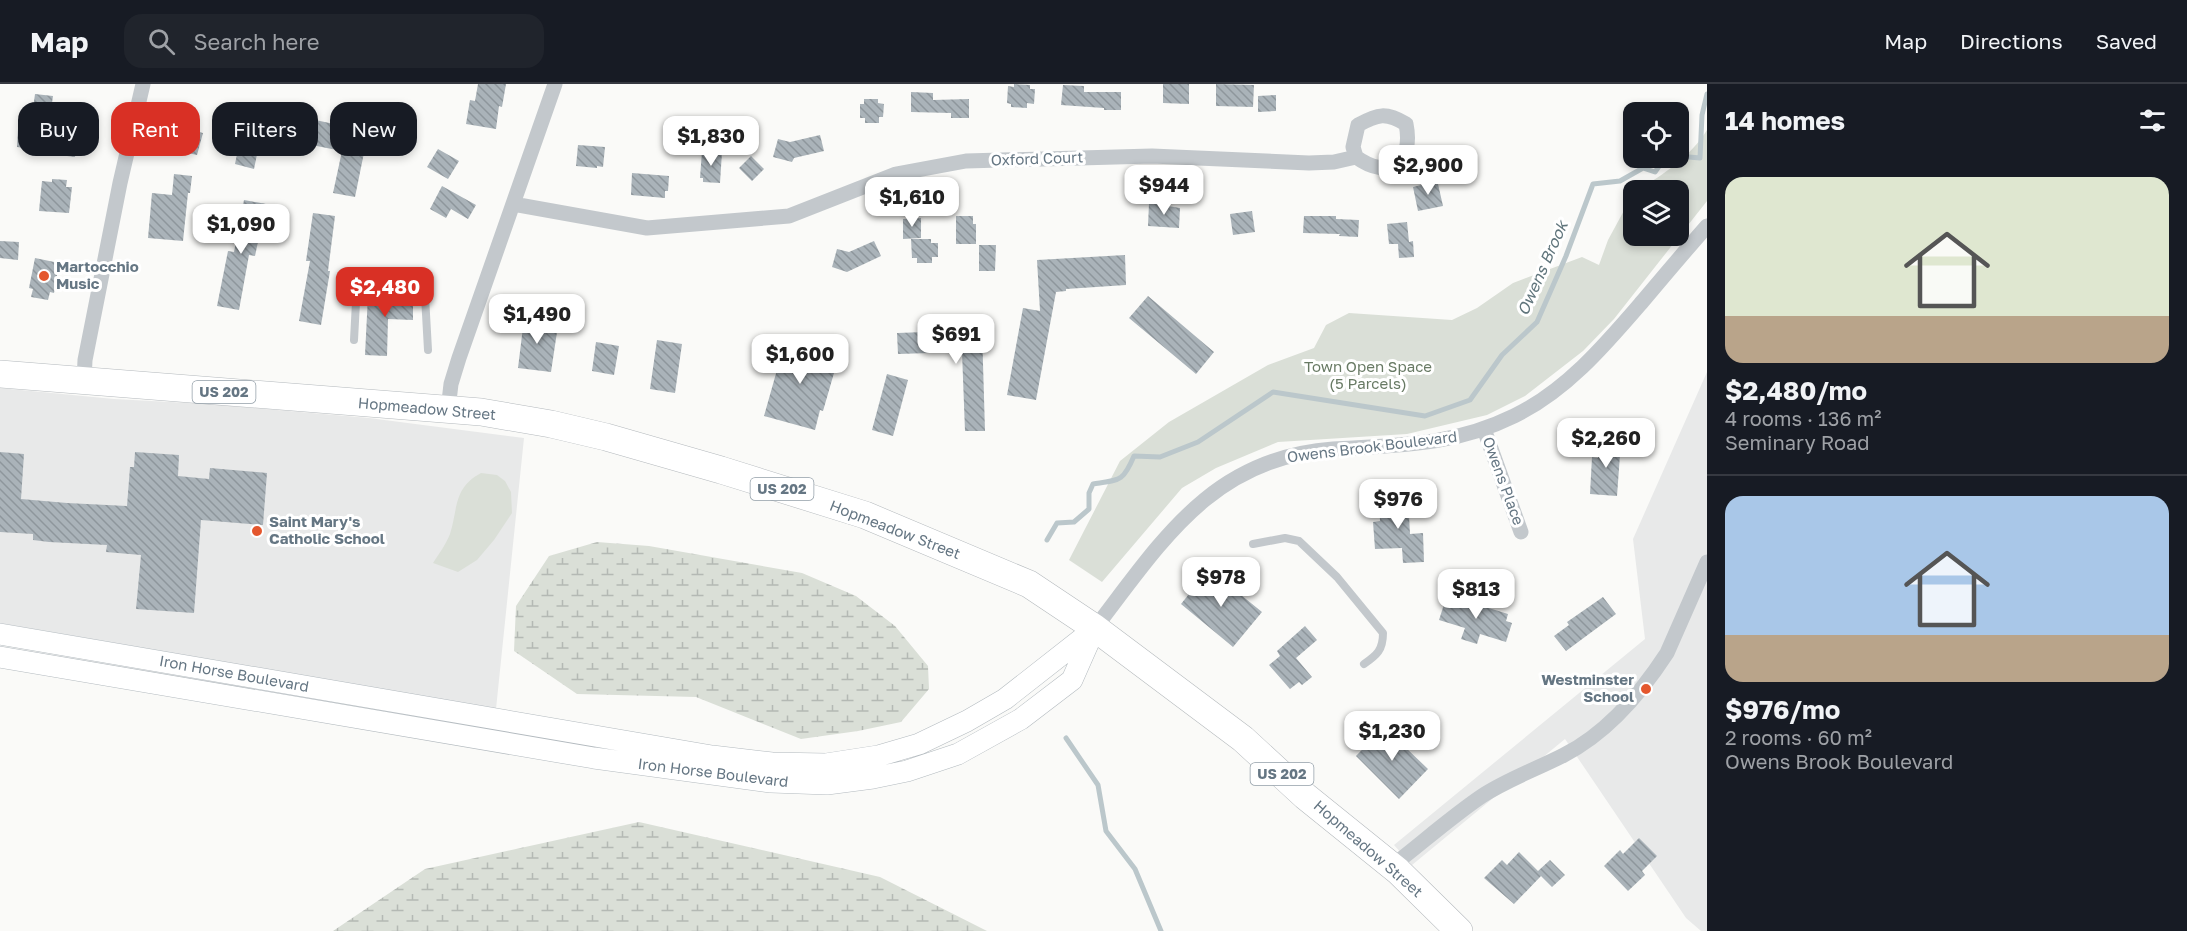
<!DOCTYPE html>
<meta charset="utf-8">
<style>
:root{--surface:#171b24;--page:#20242c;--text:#f1f3f6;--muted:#9ea1a6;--line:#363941;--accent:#d93025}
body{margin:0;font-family:"Golos Text",sans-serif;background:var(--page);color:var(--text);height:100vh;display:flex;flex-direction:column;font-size:22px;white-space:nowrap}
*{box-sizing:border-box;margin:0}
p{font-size:20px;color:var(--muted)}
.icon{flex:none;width:33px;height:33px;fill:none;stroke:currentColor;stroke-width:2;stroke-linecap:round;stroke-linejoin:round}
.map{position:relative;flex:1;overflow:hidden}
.panel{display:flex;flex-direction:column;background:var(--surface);width:480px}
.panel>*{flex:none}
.banner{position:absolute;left:18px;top:18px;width:570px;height:54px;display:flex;gap:12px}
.fabs{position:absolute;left:1623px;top:18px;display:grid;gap:12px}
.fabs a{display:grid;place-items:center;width:66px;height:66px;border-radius:12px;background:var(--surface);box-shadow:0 3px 9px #0003;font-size:30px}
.price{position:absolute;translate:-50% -51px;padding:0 14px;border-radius:12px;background:#fff;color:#222;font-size:20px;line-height:39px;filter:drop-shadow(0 2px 3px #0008)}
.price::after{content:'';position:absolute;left:50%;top:36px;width:18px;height:14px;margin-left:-9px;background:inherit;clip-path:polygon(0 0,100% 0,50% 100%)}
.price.on{background:var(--accent);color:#fff}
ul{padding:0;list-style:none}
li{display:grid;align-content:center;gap:12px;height:318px;padding:0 18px}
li+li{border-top:2px solid var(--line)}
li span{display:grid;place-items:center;height:186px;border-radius:18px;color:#555}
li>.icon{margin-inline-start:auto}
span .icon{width:108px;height:108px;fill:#fffc;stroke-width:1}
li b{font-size:26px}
h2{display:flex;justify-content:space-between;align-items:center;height:72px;padding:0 18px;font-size:26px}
.chip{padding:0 21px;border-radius:18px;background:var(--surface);box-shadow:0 3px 9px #0003;font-size:21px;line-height:54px}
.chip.on{background:var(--accent);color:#fff}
header{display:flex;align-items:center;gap:36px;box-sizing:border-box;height:84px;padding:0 30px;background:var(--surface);border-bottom:2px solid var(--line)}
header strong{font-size:28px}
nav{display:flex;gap:33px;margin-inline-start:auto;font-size:21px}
.search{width:420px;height:54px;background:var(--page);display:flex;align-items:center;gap:15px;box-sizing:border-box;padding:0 21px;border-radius:18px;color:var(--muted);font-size:22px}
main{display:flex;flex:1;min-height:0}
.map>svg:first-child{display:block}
.built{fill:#e8e9e9}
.wetland{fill:url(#wetland-marsh)}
.park{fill:#dadfd7}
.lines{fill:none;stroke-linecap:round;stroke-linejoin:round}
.stream{stroke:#bbc7cb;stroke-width:5}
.building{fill:url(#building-back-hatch)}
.secondary-casing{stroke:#b3babf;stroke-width:22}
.highway-casing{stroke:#b4b9bd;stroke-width:28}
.lane{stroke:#c3c8cc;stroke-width:8}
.street{stroke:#c3c8cc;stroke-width:15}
.secondary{stroke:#fff;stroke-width:21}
.highway{stroke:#fff;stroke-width:27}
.poi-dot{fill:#e4572e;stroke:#fff;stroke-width:2}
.labels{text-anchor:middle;stroke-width:6;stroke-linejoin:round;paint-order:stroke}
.shield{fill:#fff;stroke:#939fa8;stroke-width:1.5}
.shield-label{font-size:14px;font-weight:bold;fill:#657683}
.street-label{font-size:15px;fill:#657683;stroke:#fff}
.poi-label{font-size:15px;font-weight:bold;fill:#657683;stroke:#fff;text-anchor:start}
.park-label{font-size:15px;fill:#687a64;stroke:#fff}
.water-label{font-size:16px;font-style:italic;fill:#60757c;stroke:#fff}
</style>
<header>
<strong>Map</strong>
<div class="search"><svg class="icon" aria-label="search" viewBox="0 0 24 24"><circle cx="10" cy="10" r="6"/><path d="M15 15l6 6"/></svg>Search here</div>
<nav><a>Map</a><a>Directions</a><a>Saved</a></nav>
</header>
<main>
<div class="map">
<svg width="1707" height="847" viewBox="0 0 1707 847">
<defs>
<pattern id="wetland-marsh" width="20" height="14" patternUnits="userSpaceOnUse" patternTransform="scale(1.5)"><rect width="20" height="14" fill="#dadfd7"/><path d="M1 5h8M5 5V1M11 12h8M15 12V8" fill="none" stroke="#b4b9b4"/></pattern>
<pattern id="building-back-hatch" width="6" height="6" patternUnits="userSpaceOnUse" patternTransform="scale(1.5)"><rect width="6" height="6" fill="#aab3b9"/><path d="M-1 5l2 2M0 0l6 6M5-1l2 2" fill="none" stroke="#8e969c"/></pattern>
</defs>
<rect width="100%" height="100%" fill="#fafaf8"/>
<path class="built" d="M1707,288V847H1701L1686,834L1565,655L1412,781L1394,761L1645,555L1633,455Z
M0,304L114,315L208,320L369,334L524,354L496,625L0,539Z"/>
<path class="wetland" d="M597,458L649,462L802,489L856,512L895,542L928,582L929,605L901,638L858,647L801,655L696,613L577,610L514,567L516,522L549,472Z
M639,738L880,793L987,847H333L425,785Z"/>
<path class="park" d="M1707,46V117L1614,235L1583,267L1525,312L1487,331L1407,350L1278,358L1216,384L1182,404L1102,498L1069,476L1120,377L1169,338L1268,281L1314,264L1326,241L1349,229L1452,236L1477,224L1513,199L1582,173L1599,181L1608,156L1633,110L1634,152H1678V106H1638C1664,90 1690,73 1707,46Z
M481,389L497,391L505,397L511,408L512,429L494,456L477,476L458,488L433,479C439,470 446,460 450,450C458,425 453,404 481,389Z"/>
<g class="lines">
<path class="stream" d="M1678,72L1700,74L1702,31L1707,10
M1047,456L1057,439L1074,438L1089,425V409L1093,400C1120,396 1123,398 1134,372L1160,373L1198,358L1273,308L1425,332L1470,316L1502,271L1537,238L1566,172L1593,100L1620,97L1643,84L1655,88L1665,74
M1066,654L1098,701L1106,747L1135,785L1161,847"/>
</g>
<path class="building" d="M478,0H506L502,23L499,22L496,45L466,40L470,16L475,17Z
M1014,0L1030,1V5H1035L1034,20L1027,19V24L1011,23V20L1007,19L1008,2L1014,3Z
M1163,0H1189V20L1163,19Z
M1216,0L1254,1L1253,23L1216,22Z
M1063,1L1084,2V8H1121V26H1104V24L1061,21Z
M911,8L933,9V16L969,15V34H951V29L911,28Z
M35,10L53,12L49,39L63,40V46L81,48L79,64H76L75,73L59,71V68L17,63L18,45L30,47Z
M1276,11V27L1258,28V12Z
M864,15H878V19L884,20L883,33H879V39H865V34H860V20H864Z
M176,19L196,24L191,46L203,49L197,71L174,66L179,46L170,44Z
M251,28L277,33L278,28L334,40L333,43L348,46L346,55L366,59L355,113L333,109L342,67L261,51L254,85L235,80L242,46H247Z
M820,51L824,67L794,74L792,78L773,73L778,55L790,58Z
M578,61L605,63L603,83L597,82V84L576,82Z
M438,65L459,77L448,95L427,83Z
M702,67L722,68L720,99L703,98V94H700Z
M751,72L764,85L752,97L739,84Z
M632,89L669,92L668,107H665V114L631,111Z
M174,90L192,92L190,109H188L183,157L148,154L152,109L172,111Z
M52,95L67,96L66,103H72L69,129L39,127L42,97L52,98Z
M1434,98L1435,100H1438L1443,122L1418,127L1413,103Z
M442,102L476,121L468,135L451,125L446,134L430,125Z
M244,116L266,120L255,172L249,171L239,226L217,222L228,167L234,168Z
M1149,119L1180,124L1179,144L1148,142Z
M1252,127L1255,148L1233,151L1230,130Z
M313,129L335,132L328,187H330L321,241L299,237L310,177H306Z
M956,132H973V140H976V160H956Z
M1304,132H1336V135L1359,136L1358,153L1339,152L1340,150L1303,149Z
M921,134V154L903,155V135Z
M1407,138L1409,158L1413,157L1414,173L1399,174L1398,160H1389L1387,140Z
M911,155H931V159H938V173H932V179H917V174H912Z
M0,157L19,158L18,176L0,174Z
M874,157L881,172L847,188L832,183L837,165L849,168Z
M979,161H996L995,187H979Z
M1125,171L1126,201L1066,205V207L1056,208L1036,316L1007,311L1023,224L1040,227L1037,176Z
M35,174L59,179L54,209L50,208L48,216L31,213L33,205L29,204Z
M370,207L408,209L413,212V236L388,235L387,272L365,271L368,211Z
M1148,212L1214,268L1196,290L1129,234Z
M530,229L547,231L545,247L557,248L551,288L518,284L523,243L528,244Z
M982,246L985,347H965L962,268L898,270L897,249Z
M786,254L821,264L820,273L834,277L831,288L834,289L823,327L820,326L815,346L764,332Z
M657,256L682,260L675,309L650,305Z
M596,258L619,262L614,291L592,287Z
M887,290L908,296L893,352L872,346Z
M1599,355L1621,357L1617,412L1590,410L1592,373L1598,374Z
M0,368L24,370L21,415L67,419L127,422L130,383H134L135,368L179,371L178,392L209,395L210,384L267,389L263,441L201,436L194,529L136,525L141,471L106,468L107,461L49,458L33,456V450L0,448Z
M1408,412L1410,450L1423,449L1424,478L1403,479L1402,464L1375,465L1373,438L1380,437L1379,413Z
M1209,485L1262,528L1233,563L1181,520Z
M1447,511L1508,530L1506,537L1512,539L1506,558L1480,550L1477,560L1461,555L1465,544L1439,536Z
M1603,513L1616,530L1566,567L1554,552L1569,541L1567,538Z
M1305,542L1317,556L1296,574L1312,593L1302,601L1299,598L1290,605L1269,581L1280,572L1277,567Z
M1386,641L1398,652L1401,649L1410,658L1405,663L1428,685L1399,715L1356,672Z
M1639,754L1657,772L1642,787L1645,791L1628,807L1604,782L1620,766L1623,770Z
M1519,768L1538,787L1550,776L1565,791L1552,803L1541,792L1514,820L1484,794L1502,776L1507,781Z"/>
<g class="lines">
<defs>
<path id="secondary" d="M0,550L712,672L772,679L826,680L878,672L919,660L967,637L1005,615L1093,546
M0,573L594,674L771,698L827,700L873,694L907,687L958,670L1021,635L1072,596L1095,544"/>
<path id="highway" d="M0,290L481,328L551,340L606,353L721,386L865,431L1029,500L1095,544L1243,655L1305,712L1398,787L1459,847"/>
</defs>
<use href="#secondary" class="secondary-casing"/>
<use href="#highway" class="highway-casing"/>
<path class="lane" d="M354,256L356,218L367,201C392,198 404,197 425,212L428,266
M1253,460L1285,454L1299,457L1337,493L1383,549C1383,566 1377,571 1364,580"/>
<path class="street" d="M513,120L647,144L789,132L896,90L966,77L1152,72L1309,79L1334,78L1356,73C1389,97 1414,79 1406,40C1386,28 1378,30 1358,41L1353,63L1356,73
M84,298L85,276L120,99L143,0
M448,326L451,300L459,274L555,0
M1484,345L1521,448
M1095,544C1162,457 1212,374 1333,365C1398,361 1453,362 1514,332C1566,307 1605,261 1642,218C1664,192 1685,167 1707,142
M1392,782C1422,759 1451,733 1482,712C1508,695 1537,685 1564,671C1607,649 1641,609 1667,569L1707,478"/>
<use href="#secondary" class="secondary"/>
<use href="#highway" class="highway"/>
</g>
<g class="poi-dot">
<circle cx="44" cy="192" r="6"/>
<circle cx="257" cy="447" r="6"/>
<circle cx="1646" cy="605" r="6"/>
</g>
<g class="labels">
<g class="shield">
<rect x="192.5" y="297" width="63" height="22" rx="4.5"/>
<rect x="750.5" y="394" width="63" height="22" rx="4.5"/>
<rect x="1250.5" y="679" width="63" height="22" rx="4.5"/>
</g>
<g class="shield-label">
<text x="224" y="313">US 202</text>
<text x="782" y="410">US 202</text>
<text x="1282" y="695">US 202</text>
</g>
<g class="street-label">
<text transform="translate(1037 75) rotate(-2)" y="5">Oxford Court</text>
<text transform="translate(427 325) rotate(5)" y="5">Hopmeadow Street</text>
<text transform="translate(1372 363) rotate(-7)" y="5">Owens Brook Boulevard</text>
<text transform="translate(1503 397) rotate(70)" y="5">Owens Place</text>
<text transform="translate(895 446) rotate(21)" y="5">Hopmeadow Street</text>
<text transform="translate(234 590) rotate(10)" y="5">Iron Horse Boulevard</text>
<text transform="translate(713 689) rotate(7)" y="5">Iron Horse Boulevard</text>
<text transform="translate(1368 765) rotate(41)" y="5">Hopmeadow Street</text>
</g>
<g class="poi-label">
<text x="56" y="188">Martocchio<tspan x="56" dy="17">Music</tspan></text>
<text x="269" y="443">Saint Mary's<tspan x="269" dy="17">Catholic School</tspan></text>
<text x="1634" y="601" text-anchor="end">Westminster<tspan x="1634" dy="17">School</tspan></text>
</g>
<g class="park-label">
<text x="1368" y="288">Town Open Space<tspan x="1368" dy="17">(5 Parcels)</tspan></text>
</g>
<g class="water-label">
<text transform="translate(1542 184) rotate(-66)" y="6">Owens Brook</text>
</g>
</g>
</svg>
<div class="fabs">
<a><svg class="icon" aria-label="locate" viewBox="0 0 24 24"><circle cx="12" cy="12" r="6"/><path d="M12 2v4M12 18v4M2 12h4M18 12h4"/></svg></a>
<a><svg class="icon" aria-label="layers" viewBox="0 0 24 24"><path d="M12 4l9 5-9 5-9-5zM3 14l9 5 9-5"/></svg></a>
</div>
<b class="price" style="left:711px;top:83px">$1,830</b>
<b class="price" style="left:1428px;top:112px">$2,900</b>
<b class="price" style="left:1164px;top:132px">$944</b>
<b class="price" style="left:912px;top:144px">$1,610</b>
<b class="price" style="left:241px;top:171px">$1,090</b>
<b class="price on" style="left:385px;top:234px">$2,480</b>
<b class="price" style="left:537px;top:261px">$1,490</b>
<b class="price" style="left:956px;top:281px">$691</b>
<b class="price" style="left:800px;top:301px">$1,600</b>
<b class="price" style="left:1606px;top:385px">$2,260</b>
<b class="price" style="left:1398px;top:446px">$976</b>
<b class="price" style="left:1221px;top:524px">$978</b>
<b class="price" style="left:1476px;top:536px">$813</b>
<b class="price" style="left:1392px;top:678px">$1,230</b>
<div class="banner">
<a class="chip">Buy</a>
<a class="chip on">Rent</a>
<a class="chip">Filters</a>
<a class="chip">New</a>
</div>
</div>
<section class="panel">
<h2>14 homes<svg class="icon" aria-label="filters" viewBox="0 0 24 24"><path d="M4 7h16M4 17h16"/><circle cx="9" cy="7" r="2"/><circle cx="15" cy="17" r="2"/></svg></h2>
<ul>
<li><span style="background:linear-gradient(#dfe7d0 75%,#b9a48a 0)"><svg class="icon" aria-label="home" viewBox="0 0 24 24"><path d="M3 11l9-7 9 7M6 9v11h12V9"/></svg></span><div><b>$2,480/mo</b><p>4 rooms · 136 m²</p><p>Seminary Road</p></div></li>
<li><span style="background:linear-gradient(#a9c7e8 75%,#b9a48a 0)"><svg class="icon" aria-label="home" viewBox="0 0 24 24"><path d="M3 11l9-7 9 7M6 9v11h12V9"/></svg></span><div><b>$976/mo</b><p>2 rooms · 60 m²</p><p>Owens Brook Boulevard</p></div></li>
</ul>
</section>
</main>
